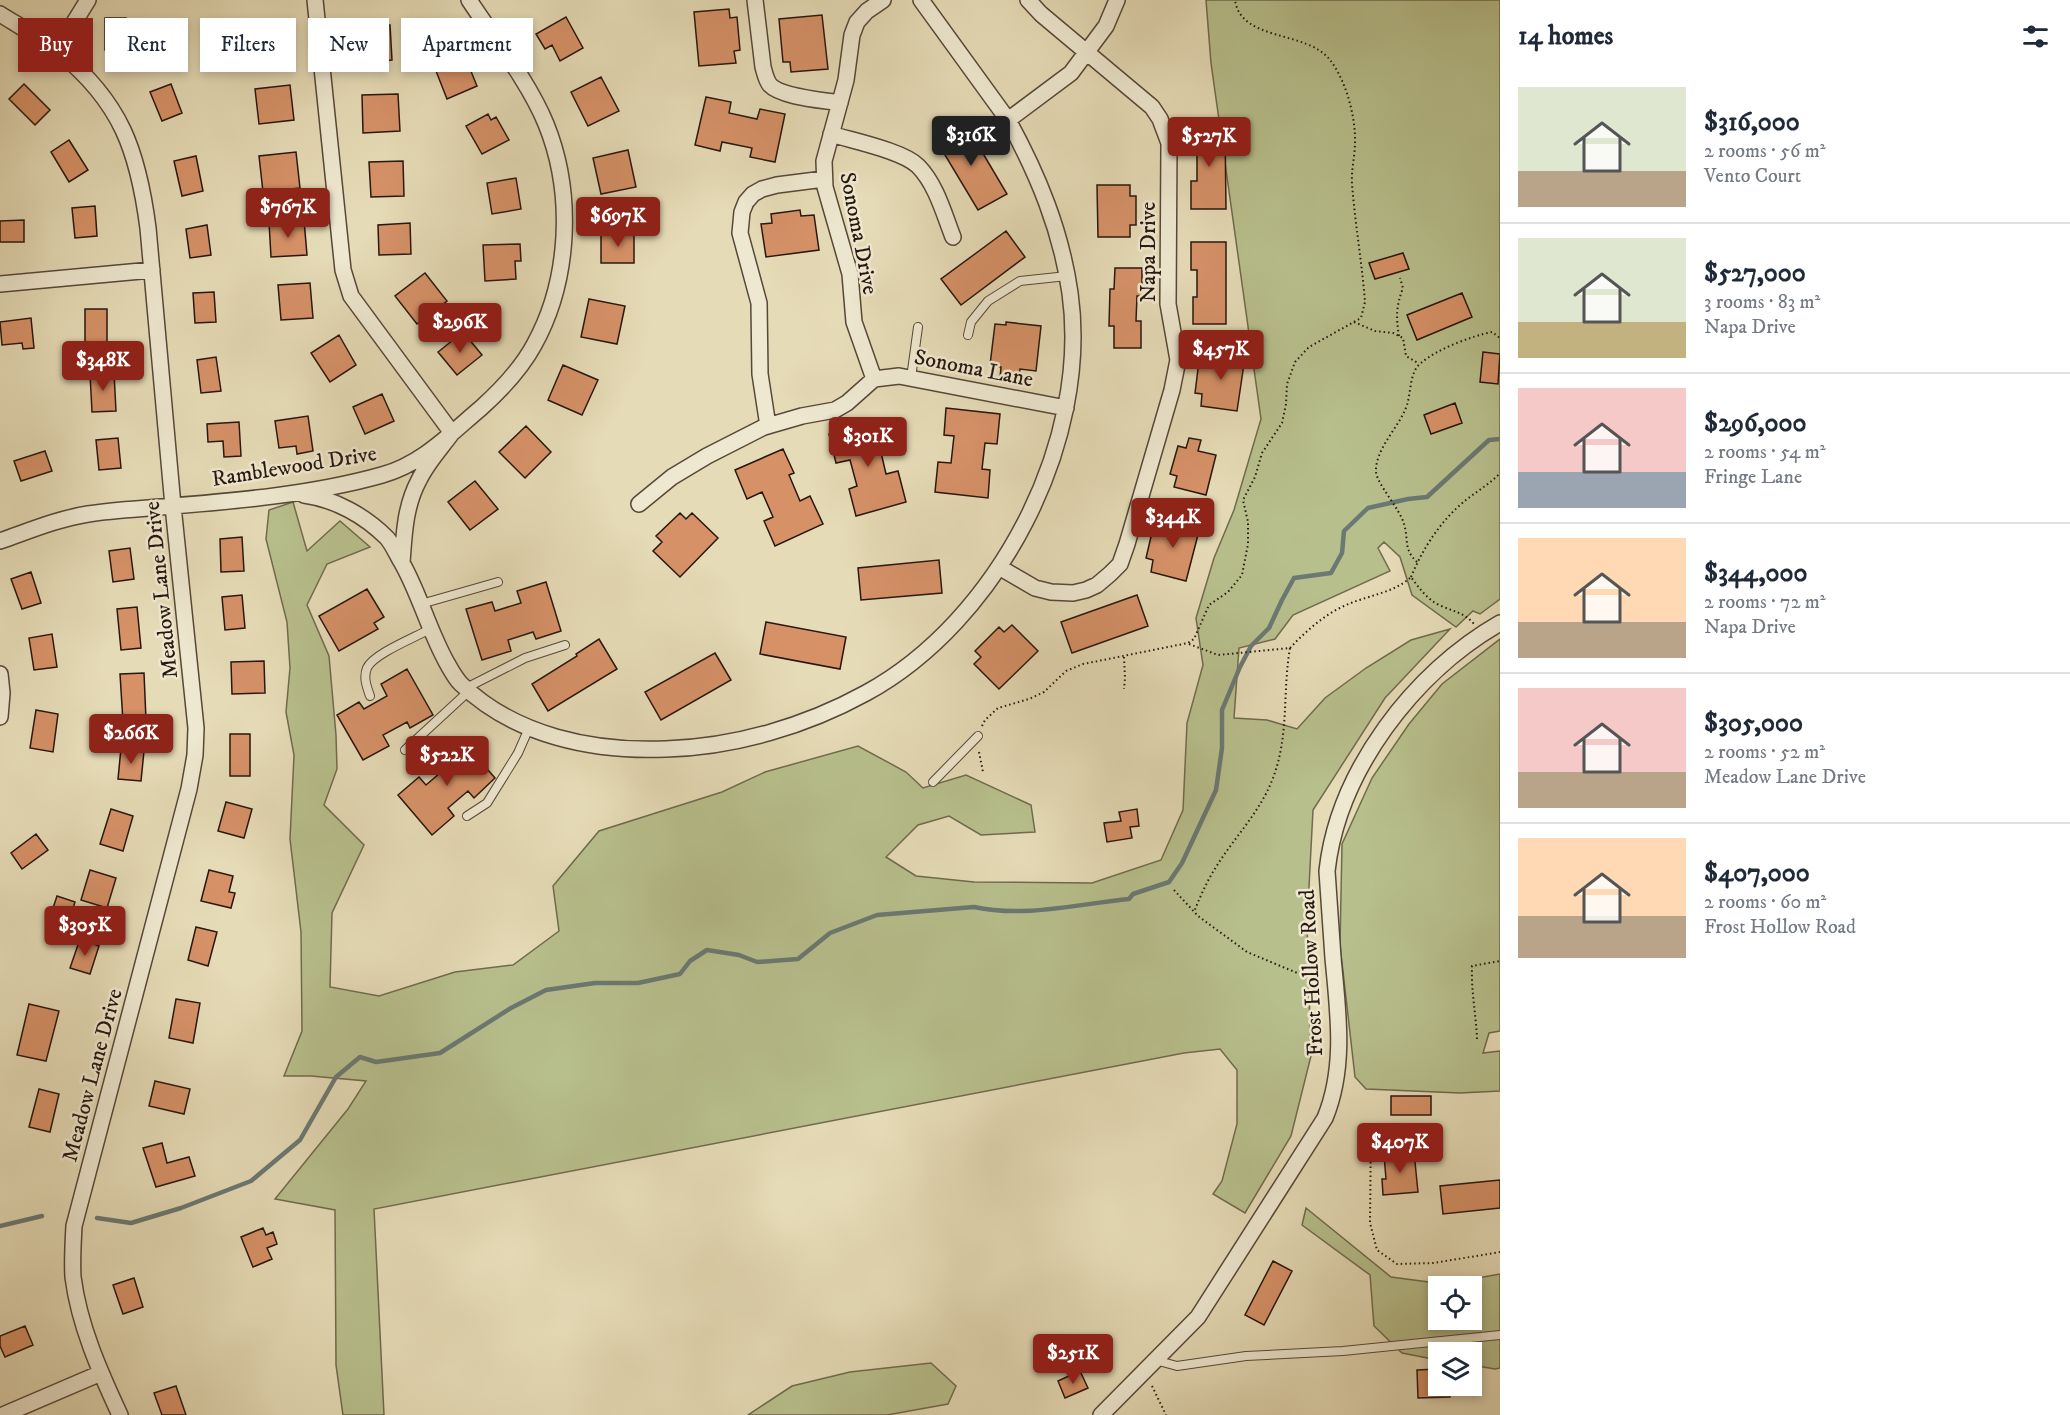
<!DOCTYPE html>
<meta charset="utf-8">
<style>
:root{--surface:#fff;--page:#f2f2f3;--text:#1f2937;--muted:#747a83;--line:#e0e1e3;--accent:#8f2418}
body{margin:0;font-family:"IM FELL DW Pica",serif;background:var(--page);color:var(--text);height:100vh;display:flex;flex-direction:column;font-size:22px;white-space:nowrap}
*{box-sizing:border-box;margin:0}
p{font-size:20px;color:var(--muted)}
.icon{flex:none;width:33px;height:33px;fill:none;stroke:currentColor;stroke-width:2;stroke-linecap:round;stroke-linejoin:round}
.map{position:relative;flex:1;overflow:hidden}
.sheet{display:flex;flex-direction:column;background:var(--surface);width:570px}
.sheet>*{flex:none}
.guide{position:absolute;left:18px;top:18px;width:570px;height:54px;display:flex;gap:12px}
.tools{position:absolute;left:1428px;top:1276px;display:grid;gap:12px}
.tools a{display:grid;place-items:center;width:54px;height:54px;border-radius:0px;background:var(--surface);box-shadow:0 3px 9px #0003;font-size:30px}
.price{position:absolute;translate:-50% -51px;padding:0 14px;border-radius:6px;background:var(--accent);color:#fff;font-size:20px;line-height:39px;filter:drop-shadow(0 2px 3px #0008)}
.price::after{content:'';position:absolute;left:50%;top:36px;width:18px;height:14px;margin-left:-9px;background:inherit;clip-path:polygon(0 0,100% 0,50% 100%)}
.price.current{background:#222;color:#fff}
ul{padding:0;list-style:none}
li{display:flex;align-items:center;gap:18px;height:150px;padding:0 18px}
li+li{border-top:2px solid var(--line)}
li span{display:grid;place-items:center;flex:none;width:168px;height:120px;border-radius:0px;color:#555}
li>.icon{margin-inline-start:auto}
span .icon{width:72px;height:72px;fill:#fffc;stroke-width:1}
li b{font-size:26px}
h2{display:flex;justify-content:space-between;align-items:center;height:72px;padding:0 18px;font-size:26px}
.chip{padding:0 21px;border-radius:0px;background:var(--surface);box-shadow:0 3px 9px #0003;font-size:21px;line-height:54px}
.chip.current{background:var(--accent);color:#fff}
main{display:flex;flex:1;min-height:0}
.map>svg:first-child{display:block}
.green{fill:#b7bf8c;stroke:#706a4e;stroke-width:1.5;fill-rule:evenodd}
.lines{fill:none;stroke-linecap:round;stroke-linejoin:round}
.stream{stroke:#6b7873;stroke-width:4.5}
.building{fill:#d69167;stroke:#28160f;stroke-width:1.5}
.lane-casing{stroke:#574739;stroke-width:10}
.street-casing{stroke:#574739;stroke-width:18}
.path{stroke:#28160f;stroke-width:2;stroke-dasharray:1.5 3;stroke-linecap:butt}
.lane{stroke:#eee8d0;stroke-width:8}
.street{stroke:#eee8d0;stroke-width:15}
.labels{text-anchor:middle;stroke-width:5;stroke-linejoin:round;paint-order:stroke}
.street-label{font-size:22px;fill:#28160f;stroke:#eee8d0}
</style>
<main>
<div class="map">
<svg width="1500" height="1415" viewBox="0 0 1500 1415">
<rect width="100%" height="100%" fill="#e5dbb6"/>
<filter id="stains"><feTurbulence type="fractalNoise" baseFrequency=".00333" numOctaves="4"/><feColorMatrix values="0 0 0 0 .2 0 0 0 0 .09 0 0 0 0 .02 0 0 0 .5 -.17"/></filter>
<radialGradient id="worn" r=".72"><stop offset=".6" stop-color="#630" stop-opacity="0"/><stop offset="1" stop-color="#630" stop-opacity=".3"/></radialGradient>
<path class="green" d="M1206,0H1500V599L1480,614L1473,611L1456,627L1412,595L1400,557L1384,542L1378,548L1390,571L1293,615L1275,639L1239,648L1234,718L1267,720L1297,729L1325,698L1366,668L1411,640L1450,629L1385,698L1313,810L1307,925L1311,1056L1291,1136L1245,1213L1213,1194L1222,1181L1237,1124V1070L1220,1049L1184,1053L374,1209L384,1415H343L336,1365L335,1210L275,1199L348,1109L366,1081L311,1076H284L302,1031L301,932L290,839L294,755L286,712L290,668L287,622L266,539L269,510L293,502L307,551L340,521L370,547L327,564L307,605L329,656L336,735L337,769L324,805L364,845L332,913L330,987L379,996L455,972L513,965L559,931L553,886L599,831L722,792L765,772L858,746L906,772L923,788L966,775L1031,805L1035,832L981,835L949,816L918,825L886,857L916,876L974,882L1092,883L1161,860L1183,810L1187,723L1203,665L1196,618L1214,558L1234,510L1261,419L1211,63Z
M1500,639V1031L1489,1033L1483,1053L1500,1051V1091L1460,1093L1366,1089L1355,1077L1340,945L1342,844L1372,778L1409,724L1442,684Z
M1306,1208L1391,1277L1444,1284L1500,1274V1368L1495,1369L1472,1365V1353H1438V1360L1402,1353L1374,1326L1370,1275L1302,1225ZM1438,1287H1472V1320H1438Z
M931,1363L956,1386L948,1404L887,1415H748L792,1386L850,1372Z"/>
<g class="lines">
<path class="stream" d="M97,1218L131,1223L181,1208L251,1181L300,1140L336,1077L360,1057L376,1062L440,1053L511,1008L546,990L595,983H638L680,974L690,961L707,950L739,955L757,962L798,959L830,933L877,915L974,907C1024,918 1078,904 1129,899L1133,894L1169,882L1182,863L1216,790L1222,748V710L1240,667L1251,646L1269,628L1282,600L1294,578L1331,573L1342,553L1344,531L1368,508L1408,499L1427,497L1489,440L1500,439
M0,1226L42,1216"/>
</g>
<path class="building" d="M729,9L730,18L737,17L740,50L734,51L736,63L699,66L694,12Z
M822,15L828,69L791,72L790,62H783L779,19Z
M566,17L583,48L560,61L552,45L545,49L536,34Z
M105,18H126V50H105Z
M286,22L288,52L253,54L252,24Z
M390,25L392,60L355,63L352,27Z
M466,59L477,86L447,99L436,71Z
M601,77L619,111L588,126L571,92Z
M24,84L50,110L35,125L9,99Z
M171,84L182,113L162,121L150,92Z
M290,85L294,120L259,124L255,89Z
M398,94L400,131L363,133L362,95Z
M706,97L731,102L729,113L757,119L760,109L785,114L775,162L750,157L752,148L722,142L720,151L695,145Z
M488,114L491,120L496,117L509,140L482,154L466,126Z
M965,123L1007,194L978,210L936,140Z
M1225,127L1226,209H1191V181H1197V155H1191V128Z
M69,140L88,170L69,182L51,152Z
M628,150L636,187L601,194L593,158Z
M296,152L300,188L263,192L259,156Z
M196,156L203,191L182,196L174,161Z
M403,161L404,196L371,197L369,162Z
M516,178L521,209L492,214L487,183Z
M1097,185H1130V196H1136V225H1130V237H1098Z
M95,206L97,236L75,238L72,208Z
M800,210L801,216L814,215L819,250L766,257L761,224L772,223L771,214Z
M24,220V242H0V221Z
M304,220L307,255L271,257L269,222Z
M410,223L411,254L379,255L378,225Z
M207,225L211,255L190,258L186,229Z
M1006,231L1025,257L961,305L941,279Z
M601,232H634V263H601Z
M1191,242H1226V324H1193V297H1197V270H1191Z
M520,244L521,261H515L516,279L485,281L483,245Z
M1403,253L1409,269L1375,279L1369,263Z
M1115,268H1142V296H1137L1136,321H1141V348H1114V326H1109L1110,289H1114Z
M425,273L447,301L417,324L395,296Z
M310,283L313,318L281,320L278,285Z
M214,292L216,322L195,323L193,293Z
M1462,293L1472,317L1417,340L1407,315Z
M589,299L625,306L617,344L581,337Z
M85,309H107V344H85Z
M31,318L34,348L23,349L22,343L2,345L0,322Z
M1006,322L1041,326L1036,371L1020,369L1019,380L1000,378L1001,367L990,365L995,324L1006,325Z
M463,332L482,355L457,375L438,352Z
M339,335L356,365L330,382L311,353Z
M1211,352L1245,357L1237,411L1201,406L1202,394L1195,393L1199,361L1210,363Z
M1483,352L1500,354L1498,384L1480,382Z
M216,357L221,391L201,393L197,360Z
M563,365L598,380L582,415L548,400Z
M114,373L116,411L92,412L90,374Z
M382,394L394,421L365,434L353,407Z
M1455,403L1462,423L1431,434L1424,415Z
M946,408L1000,414L997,444L985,443L982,469L990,470L988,498L935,492L938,462L951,463L954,436L944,435Z
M308,416L313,451L297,454L296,446L279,448L275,421Z
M879,421L885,447L880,448L886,474L898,471L906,502L856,516L849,489L857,486L850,460L836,463L829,434Z
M239,422L241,456L224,457L223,441L208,442L207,424Z
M526,426L551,452L525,478L499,452Z
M118,438L121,468L99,470L96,440Z
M1189,438L1201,440L1198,451L1216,455L1206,495L1174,487L1177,476L1170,474L1178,446L1186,448Z
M783,449L794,473L789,475L800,501L810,496L823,524L775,546L764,521L773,517L762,492L747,499L735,470Z
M45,451L52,471L21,481L14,461Z
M475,481L498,509L470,530L448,502Z
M680,513L686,519L692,513L718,538L680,577L653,551L662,542L656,536Z
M1165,519L1200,527L1186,581L1151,572L1153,560L1146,558L1154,524L1163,526Z
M242,537L244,571L221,572L220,539Z
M130,548L134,579L113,582L109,551Z
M939,560L942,593L861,600L858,568Z
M31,572L41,603L22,609L11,579Z
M546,582L561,631L536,639L533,632L508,640L511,651L482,660L466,609L492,602L495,611L521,603L517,591Z
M367,589L384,617L374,623L378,629L339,651L319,616Z
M242,595L245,628L225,630L222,597Z
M1137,595L1148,626L1072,653L1061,622Z
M137,607L141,648L121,650L117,609Z
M766,622L846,637L840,669L760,654Z
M1012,625L1038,651L999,689L974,664L981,657L975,651L999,627L1004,632Z
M52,634L57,667L34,670L29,638Z
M599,639L617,669L548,711L532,684L577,656L576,654Z
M715,653L731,680L661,720L645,692Z
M264,661L265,693L232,694L231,662Z
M407,669L433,715L410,728L407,722L383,735L389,746L363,760L337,715L359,702L364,709L387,696L381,684Z
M144,673L146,720L123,722L120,674Z
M36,710L58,714L53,752L30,748Z
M230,734H250V776H230Z
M461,739L495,778L474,798L468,791L448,808L454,816L432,835L398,795L419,777L426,785L447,767L440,758Z
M121,748L144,751L141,781L118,779Z
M226,802L252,809L244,838L218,831Z
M111,809L133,816L123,851L100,844Z
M1137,809L1139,826L1130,827L1132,838L1107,842L1104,823L1121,821L1119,812Z
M36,834L48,850L22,869L11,853Z
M90,870L116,878L107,908L81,900Z
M209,870L233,876L229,892L235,893L231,908L201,901Z
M57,896L75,902L70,919L51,914Z
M196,927L217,932L208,966L188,960Z
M80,939L99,946L90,974L70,968Z
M176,999L200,1003L193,1043L169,1038Z
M29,1004L59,1011L46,1061L17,1055Z
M155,1081L190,1089L184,1114L149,1106Z
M39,1089L59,1094L50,1132L29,1127Z
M1391,1096H1431V1115H1391Z
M162,1143L167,1163L189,1157L195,1176L156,1187L143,1148Z
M1414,1152L1418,1192L1383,1195L1382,1179H1386L1384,1155Z
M1500,1180V1208L1443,1214L1440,1186Z
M263,1228L266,1235L273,1232L277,1244L267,1248L272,1259L253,1267L241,1237Z
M1273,1261L1292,1271L1264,1325L1245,1315Z
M134,1278L143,1307L123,1314L113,1285Z
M25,1326L33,1345L5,1357L0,1346V1336Z
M1438,1369V1386H1450V1397L1418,1398L1417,1370Z
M1080,1371L1088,1388L1065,1398L1058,1381Z
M176,1386L186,1415H162L154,1393Z"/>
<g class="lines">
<defs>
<path id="lane" d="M968,335L971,322L988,301L1020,281L1067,276
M911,378L918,327
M421,604L498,582
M466,688L525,658L565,645
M370,696C367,687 363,678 367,668C373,654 416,637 430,629
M405,750L469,691
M933,782L978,736
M467,816L487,803L518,753L529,728
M1155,1360L1177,1366L1246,1356L1343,1351L1500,1335"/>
<path id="street" d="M755,0L763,67C765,74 766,80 770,85C781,97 823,100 840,103
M0,14C19,26 41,38 59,52C121,102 138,151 148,228L173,506L196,728L195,755L189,789L74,1226C73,1243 72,1260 73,1277C79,1325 100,1372 120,1415
M57,50L88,0
M1008,120L1071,73L1106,26L1117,0
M831,134C853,141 903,151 918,166C936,184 944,214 953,237
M0,284L152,270
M874,379L854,322L850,274L825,187L824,161L846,80L852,35L857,22L867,11L883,0
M768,426L760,374L759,303L740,233L742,212L746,202L753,194L762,189L777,185L824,179
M304,495C335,499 365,516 387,538C393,545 397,555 402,563C404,534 405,506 419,480C427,463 441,448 452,433L351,296L343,270L315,0
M639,504L672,477L707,456L764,427L802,416L835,410L847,403L874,379L899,376L1066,408
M0,541C29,531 57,519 88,514C112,510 137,509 161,507C234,501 311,495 382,475C422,464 450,434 481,408C501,390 521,369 534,345C570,280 574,193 546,124C529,82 494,38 469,0
M402,563C420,595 429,631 447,663C451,670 455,678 461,684C515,736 593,752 666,749C735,747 806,726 866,693C998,621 1091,442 1070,293C1061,230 1038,175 1008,120L921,0
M999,567L1035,588L1051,592L1073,593L1086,590L1097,585L1110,574L1120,564L1127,544L1172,390L1178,360L1168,304L1169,143L1160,119L1152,107L1041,14L1028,0
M0,674L2,693L0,717
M3,1415L101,1373
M1101,1415L1198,1317L1325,1118C1346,1067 1338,1012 1333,958C1331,929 1329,900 1327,871C1338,771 1414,672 1500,623"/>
</defs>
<use href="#lane" class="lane-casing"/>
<use href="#street" class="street-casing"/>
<path class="path" d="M1354,322L1375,331L1393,333L1403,338L1406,356L1418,363
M1399,336C1396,318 1396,306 1403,288L1400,278
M1417,562C1403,549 1409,540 1404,524C1400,509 1377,484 1376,472C1375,450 1397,429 1405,410C1412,396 1408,373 1421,363C1437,349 1472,336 1492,332L1500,338
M1411,577C1423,548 1441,520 1466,500C1477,491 1490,484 1500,473
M1189,644L1218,655L1290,648C1282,694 1290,738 1271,783C1258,814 1234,838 1216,867C1207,881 1200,897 1194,912
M1290,648C1307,630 1327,612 1351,603C1371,595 1395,592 1411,577C1419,588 1427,599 1439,605C1452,611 1465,613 1474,624
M1124,657L1125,678L1124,689
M982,726L985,720L998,708L1029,699L1044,692L1066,671L1083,664L1188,643L1194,639L1209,605L1228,592L1242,575L1248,544V522L1243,500L1255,477L1262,453L1282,423L1286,404L1287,384L1295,362L1309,347L1361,318L1365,302C1362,263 1355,223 1352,184C1351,170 1355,156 1355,143C1356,118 1346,80 1330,60C1307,30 1241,42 1235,0
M979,752L983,772
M1174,890L1198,916L1247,952L1302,975H1320
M1477,1039C1476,1014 1471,991 1472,966L1500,961
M1371,1126L1370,1223L1377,1250L1397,1264L1434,1263L1500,1252
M1152,1386L1166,1415"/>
<use href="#lane" class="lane"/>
<use href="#street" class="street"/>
</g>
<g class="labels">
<g class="street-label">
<text transform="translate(860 233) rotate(79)" y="8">Sonoma Drive</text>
<text transform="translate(1147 252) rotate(-90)" y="8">Napa Drive</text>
<text transform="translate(974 367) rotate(11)" y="8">Sonoma Lane</text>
<text transform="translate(294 465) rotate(-9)" y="8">Ramblewood Drive</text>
<text transform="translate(160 590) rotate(-96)" y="8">Meadow Lane Drive</text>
<text transform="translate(1310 973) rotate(-93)" y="8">Frost Hollow Road</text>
<text transform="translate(91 1075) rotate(-75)" y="8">Meadow Lane Drive</text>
</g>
</g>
<rect width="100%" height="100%" filter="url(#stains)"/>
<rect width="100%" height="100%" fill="url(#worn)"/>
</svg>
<div class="tools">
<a><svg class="icon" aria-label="locate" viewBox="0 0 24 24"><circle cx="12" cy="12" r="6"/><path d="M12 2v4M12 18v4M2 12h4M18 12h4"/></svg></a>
<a><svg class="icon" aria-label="layers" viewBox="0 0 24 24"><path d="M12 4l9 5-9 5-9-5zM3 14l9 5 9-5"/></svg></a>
</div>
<b class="price current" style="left:971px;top:167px">$316K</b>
<b class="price" style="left:1209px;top:168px">$527K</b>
<b class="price" style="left:288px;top:239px">$767K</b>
<b class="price" style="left:618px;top:248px">$697K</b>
<b class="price" style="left:460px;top:354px">$296K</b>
<b class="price" style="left:1221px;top:381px">$457K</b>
<b class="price" style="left:103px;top:392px">$348K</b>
<b class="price" style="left:868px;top:468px">$301K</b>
<b class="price" style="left:1173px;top:549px">$344K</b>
<b class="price" style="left:131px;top:765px">$266K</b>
<b class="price" style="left:447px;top:787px">$522K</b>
<b class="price" style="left:85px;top:957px">$305K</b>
<b class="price" style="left:1400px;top:1174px">$407K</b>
<b class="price" style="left:1073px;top:1385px">$251K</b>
<div class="guide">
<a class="chip current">Buy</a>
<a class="chip">Rent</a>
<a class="chip">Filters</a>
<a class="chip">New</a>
<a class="chip">Apartment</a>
</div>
</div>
<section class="sheet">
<h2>14 homes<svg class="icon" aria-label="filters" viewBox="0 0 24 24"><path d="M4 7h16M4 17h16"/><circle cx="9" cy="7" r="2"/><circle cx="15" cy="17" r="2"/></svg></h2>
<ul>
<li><span style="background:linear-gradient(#dfe7d0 70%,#b9a48a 0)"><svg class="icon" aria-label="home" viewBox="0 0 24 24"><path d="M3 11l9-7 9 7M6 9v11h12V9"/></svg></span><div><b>$316,000</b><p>2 rooms · 56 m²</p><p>Vento Court</p></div></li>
<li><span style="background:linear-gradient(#dfe7d0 70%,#c2b280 0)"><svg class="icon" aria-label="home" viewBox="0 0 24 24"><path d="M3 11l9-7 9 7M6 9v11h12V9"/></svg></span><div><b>$527,000</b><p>3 rooms · 83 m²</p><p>Napa Drive</p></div></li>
<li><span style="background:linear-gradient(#f6c9c9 70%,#9aa5b1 0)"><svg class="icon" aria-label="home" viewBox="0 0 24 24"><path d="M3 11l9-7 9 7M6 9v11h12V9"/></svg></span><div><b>$296,000</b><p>2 rooms · 54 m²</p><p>Fringe Lane</p></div></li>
<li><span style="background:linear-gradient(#ffd9b3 70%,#b9a48a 0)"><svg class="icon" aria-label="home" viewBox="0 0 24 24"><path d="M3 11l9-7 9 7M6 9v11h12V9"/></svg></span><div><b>$344,000</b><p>2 rooms · 72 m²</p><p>Napa Drive</p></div></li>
<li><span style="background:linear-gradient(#f6c9c9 70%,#b9a48a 0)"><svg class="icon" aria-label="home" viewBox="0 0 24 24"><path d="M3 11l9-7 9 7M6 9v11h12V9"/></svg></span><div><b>$305,000</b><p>2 rooms · 52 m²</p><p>Meadow Lane Drive</p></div></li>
<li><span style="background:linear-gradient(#ffd9b3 65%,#b9a48a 0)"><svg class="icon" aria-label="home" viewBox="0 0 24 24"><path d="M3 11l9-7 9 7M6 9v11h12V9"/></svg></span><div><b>$407,000</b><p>2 rooms · 60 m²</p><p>Frost Hollow Road</p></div></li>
</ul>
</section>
</main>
